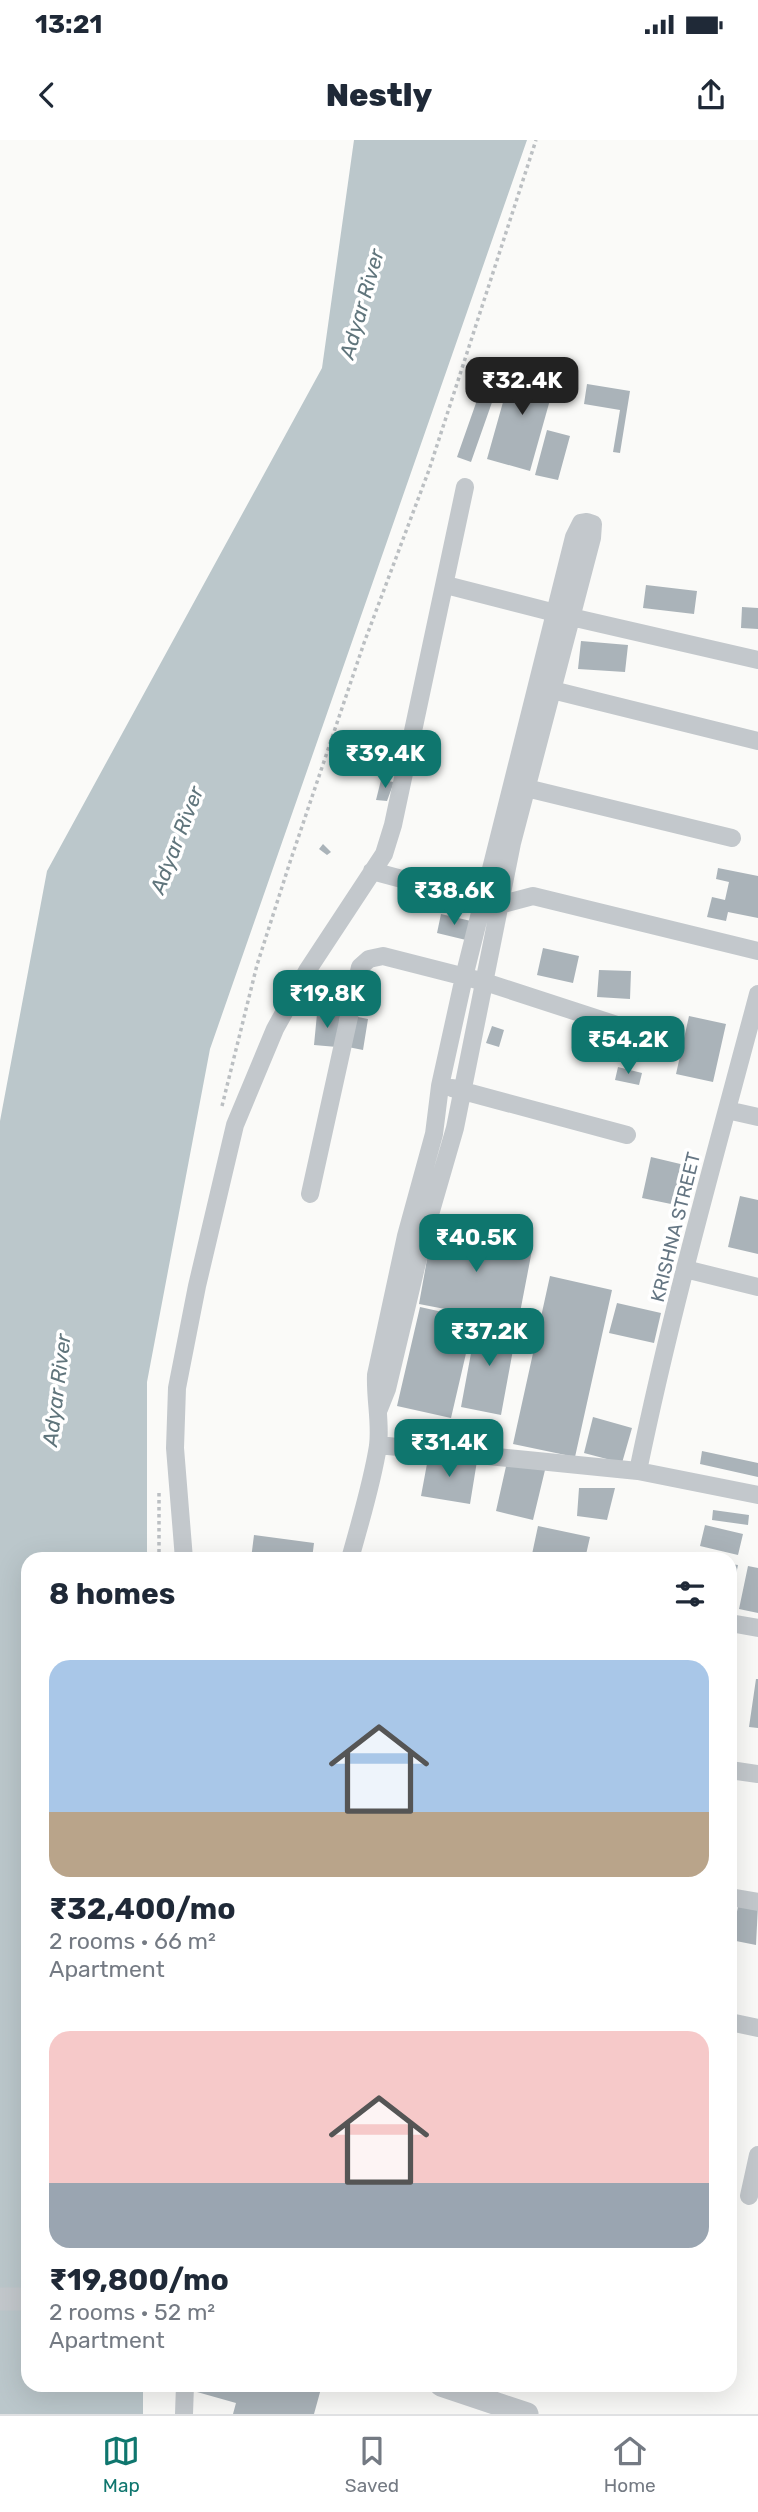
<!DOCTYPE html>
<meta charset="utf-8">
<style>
:root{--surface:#fff;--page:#f2f2f3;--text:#1f2937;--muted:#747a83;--line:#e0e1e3;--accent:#0f766e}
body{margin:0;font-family:Rubik,sans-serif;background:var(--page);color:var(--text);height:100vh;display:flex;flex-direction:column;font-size:26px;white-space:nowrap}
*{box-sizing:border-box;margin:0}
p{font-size:23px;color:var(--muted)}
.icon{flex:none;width:38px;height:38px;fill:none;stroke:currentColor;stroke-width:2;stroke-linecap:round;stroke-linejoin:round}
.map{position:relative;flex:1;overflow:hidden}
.details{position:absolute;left:21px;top:1412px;width:716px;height:840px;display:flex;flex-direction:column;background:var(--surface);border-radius:21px;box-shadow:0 7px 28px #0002}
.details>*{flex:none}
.price{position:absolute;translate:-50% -60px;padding:0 16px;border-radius:14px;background:var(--accent);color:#fff;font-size:23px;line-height:46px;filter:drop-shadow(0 2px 4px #0008)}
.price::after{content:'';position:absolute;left:50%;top:42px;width:21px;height:16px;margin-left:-10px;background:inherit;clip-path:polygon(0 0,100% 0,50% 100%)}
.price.active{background:#222;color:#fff}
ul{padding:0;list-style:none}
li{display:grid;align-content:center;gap:14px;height:371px;padding:0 28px}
li span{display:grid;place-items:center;height:217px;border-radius:21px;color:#555}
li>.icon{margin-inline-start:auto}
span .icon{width:126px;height:126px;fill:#fffc;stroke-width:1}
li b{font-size:30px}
h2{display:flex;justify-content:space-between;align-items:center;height:84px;padding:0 28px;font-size:30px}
.status{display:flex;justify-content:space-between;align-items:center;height:49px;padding:0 35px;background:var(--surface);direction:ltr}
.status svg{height:19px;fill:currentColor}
header{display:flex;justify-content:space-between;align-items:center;height:91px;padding:0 28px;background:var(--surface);font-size:32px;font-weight:800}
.tabs{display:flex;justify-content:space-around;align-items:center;height:98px;border-top:2px solid var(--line);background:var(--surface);font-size:19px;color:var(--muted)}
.tabs a{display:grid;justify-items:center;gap:4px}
.tabs .active{color:var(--accent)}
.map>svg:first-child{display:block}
.water{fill:#bbc7cb}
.building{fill:#aab3b9}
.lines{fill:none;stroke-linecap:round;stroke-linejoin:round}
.path{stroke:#bbbfc2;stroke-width:3.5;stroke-dasharray:3.5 3.5;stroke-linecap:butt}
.minor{stroke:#c3c8cc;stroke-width:18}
.tertiary{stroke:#c3c8cc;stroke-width:23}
.labels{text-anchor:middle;stroke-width:7;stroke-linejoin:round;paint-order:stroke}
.street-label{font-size:19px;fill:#657683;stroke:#fff}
.water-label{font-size:21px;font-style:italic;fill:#60757c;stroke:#fff}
</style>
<div class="status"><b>13:21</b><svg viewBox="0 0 49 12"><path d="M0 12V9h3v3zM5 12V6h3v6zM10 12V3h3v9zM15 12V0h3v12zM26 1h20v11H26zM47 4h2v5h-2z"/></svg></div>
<header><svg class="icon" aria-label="back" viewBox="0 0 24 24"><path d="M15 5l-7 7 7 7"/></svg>Nestly<svg class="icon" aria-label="share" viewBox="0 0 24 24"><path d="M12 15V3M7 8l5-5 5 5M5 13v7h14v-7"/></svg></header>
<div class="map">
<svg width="758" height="2274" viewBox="0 0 758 2274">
<rect width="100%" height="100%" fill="#fafaf8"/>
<path class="water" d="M354,0H527L210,909L147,1242V1419H28V2245H143V2274H0V981L47,731L322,228Z"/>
<path class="building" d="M514,223L557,235L530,331L487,319Z
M489,226L503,231L471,322L457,317Z
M587,244L630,251L620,313L613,312L620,270L584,264Z
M547,290L570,296L558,340L535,335Z
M646,445L697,451L694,474L643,468Z
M742,467L758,468V489L741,488Z
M581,501L628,505L625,532L578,529Z
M381,640L394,642L387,661L376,660Z
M323,704L331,712L327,715L319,709Z
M718,728L758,736V778L728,772L726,781L707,777L712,757L725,760L729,742L716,739Z
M414,748L430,751L429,758L413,755Z
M441,774L471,781L466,800L437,793Z
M543,808L579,816L573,843L537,835Z
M599,830L631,831L630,859L597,857Z
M317,874L340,876L337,907L314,905Z
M353,876L368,879L363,910L348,907Z
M689,876L726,884L713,942L676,934Z
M492,886L504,890L499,907L486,903Z
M618,927L642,933L639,945L615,940Z
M651,1017L693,1027L686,1059L673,1056L671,1064L642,1058Z
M740,1056L758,1060V1114L728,1107Z
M433,1086L533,1105L518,1183L419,1164Z
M550,1136L612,1150L575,1317L513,1304Z
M617,1163L661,1173L654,1203L609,1193Z
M420,1167L474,1179L451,1278L397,1266Z
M477,1181L517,1188L501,1275L461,1267Z
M593,1277L632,1288L622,1323L584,1313Z
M702,1311L758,1323V1337L700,1324Z
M429,1313L477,1321L470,1364L421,1356Z
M507,1322L545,1330L533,1380L496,1371Z
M579,1348H615L607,1380L577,1376Z
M713,1370L749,1375L748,1385L712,1380Z
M705,1385L743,1394L738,1415L700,1406Z
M538,1386L590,1397L585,1419H531Z
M254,1395L314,1403L312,1419H290L291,1416L270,1415V1419H251Z
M730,1424L738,1425L731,1459H730Z
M748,1426L758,1428V1473L739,1469Z
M756,1539H758V1588L749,1587Z
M739,1762L758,1765L756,1805L731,1800Z
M199,2245H322L314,2274H233L236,2263L197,2252Z"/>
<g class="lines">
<path class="path" d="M222,966L257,825L290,722L364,503L429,330L536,0
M159,1353V1419"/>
<path class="minor" d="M446,445L571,477L758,520
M540,547L758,601
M518,646L732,698
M372,731L499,765L533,756L758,811
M452,948L627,995
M727,970L758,977
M310,1054L360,827L369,819L383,816L485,842L666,901
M685,1129L758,1147
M378,1305L638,1331L758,1355
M638,1331C671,1170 716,1012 758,854
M184,1419L175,1308L177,1248L197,1146L235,985L275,889L307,831L384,714L393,685L465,347
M350,1419C360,1382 372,1344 378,1306C381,1282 375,1259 376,1235L406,1096L434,994L440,946L464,837L574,397L581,383L587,382L593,384L592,398L512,703L455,988L422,1102L387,1249L379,1269
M730,1483L758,1488
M730,1630L758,1634
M730,1757L758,1762
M730,1882L758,1888
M749,2056L758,2015
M184,2274L185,2245"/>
<path class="tertiary" d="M0,2159H28
M441,2245L527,2274"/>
</g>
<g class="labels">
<g class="street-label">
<text transform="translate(675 1087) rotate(-76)" y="7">KRISHNA STREET</text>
</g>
<g class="water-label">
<text transform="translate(362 164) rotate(-74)" y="7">Adyar River</text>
<text transform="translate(177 700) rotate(-69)" y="7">Adyar River</text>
<text transform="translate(57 1250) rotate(-83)" y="7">Adyar River</text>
</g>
</g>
</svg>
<b class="price active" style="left:522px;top:277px">₹32.4K</b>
<b class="price" style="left:385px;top:650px">₹39.4K</b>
<b class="price" style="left:454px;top:787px">₹38.6K</b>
<b class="price" style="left:327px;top:890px">₹19.8K</b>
<b class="price" style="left:628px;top:936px">₹54.2K</b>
<b class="price" style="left:476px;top:1134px">₹40.5K</b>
<b class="price" style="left:489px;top:1228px">₹37.2K</b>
<b class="price" style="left:449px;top:1339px">₹31.4K</b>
<section class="details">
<h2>8 homes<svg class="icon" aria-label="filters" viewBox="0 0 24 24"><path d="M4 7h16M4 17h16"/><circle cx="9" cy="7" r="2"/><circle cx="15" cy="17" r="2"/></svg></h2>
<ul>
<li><span style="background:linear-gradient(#a9c7e8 70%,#b9a48a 0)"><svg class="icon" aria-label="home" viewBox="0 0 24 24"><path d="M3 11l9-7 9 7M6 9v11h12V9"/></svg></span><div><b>₹32,400/mo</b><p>2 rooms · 66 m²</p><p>Apartment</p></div></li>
<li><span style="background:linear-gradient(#f6c9c9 70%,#9aa5b1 0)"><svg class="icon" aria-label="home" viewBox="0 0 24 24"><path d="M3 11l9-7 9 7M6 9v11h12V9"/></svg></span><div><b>₹19,800/mo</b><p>2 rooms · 52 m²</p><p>Apartment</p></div></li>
</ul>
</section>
</div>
<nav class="tabs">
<a class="active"><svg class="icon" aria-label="map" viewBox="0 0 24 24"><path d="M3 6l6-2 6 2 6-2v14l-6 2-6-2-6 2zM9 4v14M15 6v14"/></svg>Map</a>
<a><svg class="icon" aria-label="saved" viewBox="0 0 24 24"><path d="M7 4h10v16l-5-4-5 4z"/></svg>Saved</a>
<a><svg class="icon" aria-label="home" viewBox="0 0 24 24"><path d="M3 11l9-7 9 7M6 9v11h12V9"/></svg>Home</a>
</nav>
